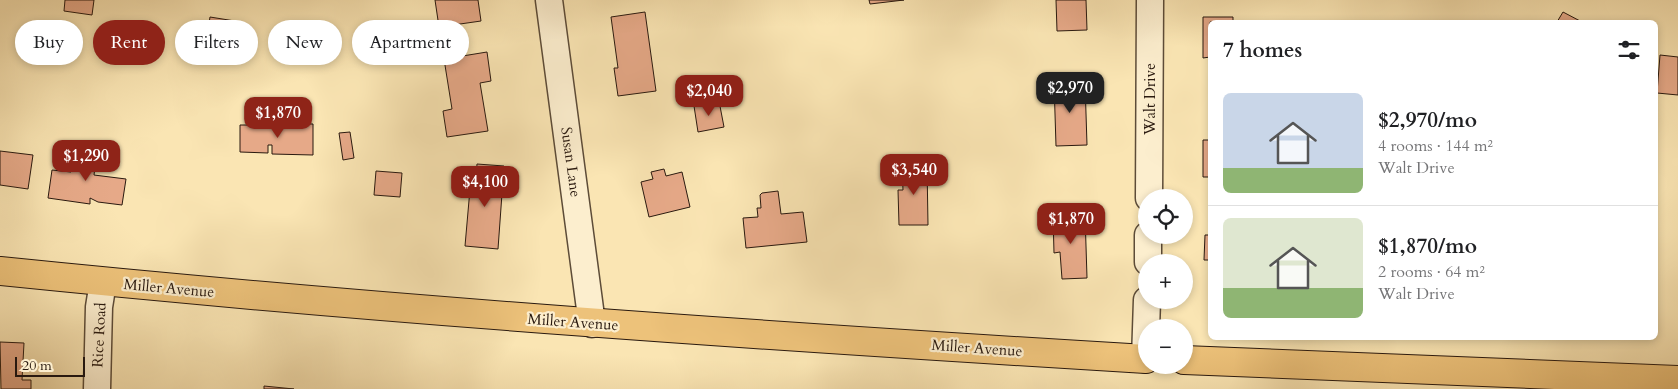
<!DOCTYPE html>
<meta charset="utf-8">
<style>
:root{--surface:#fff;--page:#f6f6f6;--text:#202124;--muted:#757577;--line:#e0e0e0;--accent:#8f2418}
body{margin:0;font-family:Cardo,serif;background:var(--page);color:var(--text);height:100vh;display:flex;flex-direction:column;font-size:19px;white-space:nowrap}
*{box-sizing:border-box;margin:0}
p{font-size:16px;color:var(--muted)}
.icon{flex:none;width:28px;height:28px;fill:none;stroke:currentColor;stroke-width:2;stroke-linecap:round;stroke-linejoin:round}
.map{position:relative;flex:1;overflow:hidden}
.sheet{position:absolute;left:1208px;top:20px;width:450px;height:320px;display:flex;flex-direction:column;background:var(--surface);border-radius:8px;box-shadow:0 2px 8px #0003}
.sheet>*{flex:none}
.banner{position:absolute;left:15px;top:20px;width:475px;height:45px;display:flex;gap:10px}
.buttons{position:absolute;left:1138px;top:189px;display:grid;gap:10px}
.buttons a{display:grid;place-items:center;width:55px;height:55px;border-radius:50%;background:var(--surface);box-shadow:0 2px 8px #0003;font-size:25px}
.scale{position:absolute;left:15px;bottom:12px;width:70px;box-sizing:border-box;padding-left:5px;border:2px solid #29190f;border-top:0;font-size:14px;line-height:18px;white-space:nowrap;color:#29190f;-webkit-text-stroke:4px #fceece;paint-order:stroke}
.price{position:absolute;translate:-50% -42px;padding:0 11px;border-radius:10px;background:var(--accent);color:#fff;font-size:16px;line-height:32px;filter:drop-shadow(0 1px 2px #0008)}
.price::after{content:'';position:absolute;left:50%;top:30px;width:15px;height:11px;margin-left:-8px;background:inherit;clip-path:polygon(0 0,100% 0,50% 100%)}
.price.selected{background:#222;color:#fff}
ul{padding:0;list-style:none}
li{display:flex;align-items:center;gap:15px;height:125px;padding:0 15px}
li+li{border-top:1px solid var(--line)}
li span{display:grid;place-items:center;flex:none;width:140px;height:100px;border-radius:8px;color:#555}
li>.icon{margin-inline-start:auto}
span .icon{width:60px;height:60px;fill:#fffc;stroke-width:1}
li b{font-size:21px}
h2{display:flex;justify-content:space-between;align-items:center;height:60px;padding:0 15px;font-size:21px}
.tag{padding:0 18px;border-radius:22px;background:var(--surface);box-shadow:0 2px 8px #0003;font-size:18px;line-height:45px}
.tag.selected{background:var(--accent);color:#fff}
.map>svg:first-child{display:block}
.building{fill:#e6a988;stroke:#29190f}
.lines{fill:none;stroke-linecap:round;stroke-linejoin:round}
.minor-casing{stroke:#5d4c38;stroke-width:29}
.major-casing{stroke:#29190f;stroke-width:30}
.minor{stroke:#fceece;stroke-width:26}
.major{stroke:#edc27a;stroke-width:28}
.labels{text-anchor:middle;stroke-width:4.5;stroke-linejoin:round;paint-order:stroke}
.street-label{font-size:15px;fill:#29190f;stroke:#fceece}
</style>
<div class="map">
<svg width="1678" height="389" viewBox="0 0 1678 389">
<rect width="100%" height="100%" fill="#fae5b3"/>
<filter id="stains"><feTurbulence type="fractalNoise" baseFrequency=".004" numOctaves="4"/><feColorMatrix values="0 0 0 0 .2 0 0 0 0 .09 0 0 0 0 .02 0 0 0 .5 -.17"/></filter>
<radialGradient id="worn" r=".72"><stop offset=".6" stop-color="#630" stop-opacity="0"/><stop offset="1" stop-color="#630" stop-opacity=".3"/></radialGradient>
<path class="building" d="M65,0H94L92,15L64,11Z
M435,0H478L481,21L439,27Z
M869,0H904L870,4Z
M1056,0H1086L1087,30L1057,31Z
M645,12L656,91L618,96L614,68H618L611,17Z
M1563,12L1582,22H1557Z
M210,17L241,22L236,61L204,56Z
M1203,17H1233V22H1210V82V57L1203,58Z
M487,52L491,81L480,83L488,131L447,137L443,111L452,109L444,59Z
M1660,55L1678,57V95L1657,93Z
M1054,82H1085L1087,145L1056,146Z
M719,101L724,127L698,132L694,106Z
M1209,115L1210,177H1203V140H1209Z
M273,123L313,124V155L272,154V145H268V153L240,152V125H272Z
M350,132L354,158L343,160L339,133Z
M74,147L97,150L94,175L126,179L122,205L98,202L90,198V204L48,198L52,170L71,172Z
M0,151L33,155L28,189L0,185Z
M477,164L504,166L498,249L465,246L470,189L475,190Z
M927,165L928,225H899L898,190H903L902,166Z
M664,169L666,176L682,172L690,207L649,217L641,182L653,179L651,172Z
M376,171L402,173L400,197L374,195Z
M778,191L781,214L803,212L807,242L746,248L743,218L758,217L757,208H761L760,195L762,193Z
M1085,214L1087,278L1062,279L1060,252L1054,253L1053,215Z
M1205,235H1210V260H1204Z
M0,342L24,343L22,380H31V389H1Z
M264,386L294,389H264Z"/>
<g class="lines">
<defs>
<path id="minor" d="M549,0L592,324
M1149,198L1150,0
M1148,262V235
M1145,359L1147,300
M97,389L99,307L103,282"/>
<path id="major" d="M0,271C381,310 764,336 1146,359
M1184,360L1678,380"/>
</defs>
<use href="#minor" class="minor-casing"/>
<use href="#major" class="major-casing"/>
<use href="#minor" class="minor"/>
<use href="#major" class="major"/>
</g>
<g class="labels">
<g class="street-label">
<text transform="translate(1150 99) rotate(-90)" y="5">Walt Drive</text>
<text transform="translate(571 162) rotate(82)" y="5">Susan Lane</text>
<text transform="translate(169 288) rotate(5)" y="5">Miller Avenue</text>
<text transform="translate(573 322) rotate(4)" y="5">Miller Avenue</text>
<text transform="translate(99 335) rotate(-87)" y="5">Rice Road</text>
<text transform="translate(977 348) rotate(4)" y="5">Miller Avenue</text>
</g>
</g>
<rect width="100%" height="100%" filter="url(#stains)"/>
<rect width="100%" height="100%" fill="url(#worn)"/>
</svg>
<div class="buttons">
<a><svg class="icon" aria-label="locate" viewBox="0 0 24 24"><circle cx="12" cy="12" r="6"/><path d="M12 2v4M12 18v4M2 12h4M18 12h4"/></svg></a>
<a>+</a>
<a>−</a>
</div>
<div class="scale">20 m</div>
<b class="price selected" style="left:1070px;top:114px">$2,970</b>
<b class="price" style="left:709px;top:117px">$2,040</b>
<b class="price" style="left:278px;top:139px">$1,870</b>
<b class="price" style="left:86px;top:182px">$1,290</b>
<b class="price" style="left:914px;top:196px">$3,540</b>
<b class="price" style="left:485px;top:208px">$4,100</b>
<b class="price" style="left:1071px;top:245px">$1,870</b>
<div class="banner">
<a class="tag">Buy</a>
<a class="tag selected">Rent</a>
<a class="tag">Filters</a>
<a class="tag">New</a>
<a class="tag">Apartment</a>
</div>
<section class="sheet">
<h2>7 homes<svg class="icon" aria-label="filters" viewBox="0 0 24 24"><path d="M4 7h16M4 17h16"/><circle cx="9" cy="7" r="2"/><circle cx="15" cy="17" r="2"/></svg></h2>
<ul>
<li><span style="background:linear-gradient(#c9d6e8 75%,#8fb573 0)"><svg class="icon" aria-label="home" viewBox="0 0 24 24"><path d="M3 11l9-7 9 7M6 9v11h12V9"/></svg></span><div><b>$2,970/mo</b><p>4 rooms · 144 m²</p><p>Walt Drive</p></div></li>
<li><span style="background:linear-gradient(#dfe7d0 70%,#8fb573 0)"><svg class="icon" aria-label="home" viewBox="0 0 24 24"><path d="M3 11l9-7 9 7M6 9v11h12V9"/></svg></span><div><b>$1,870/mo</b><p>2 rooms · 64 m²</p><p>Walt Drive</p></div></li>
</ul>
</section>
</div>
